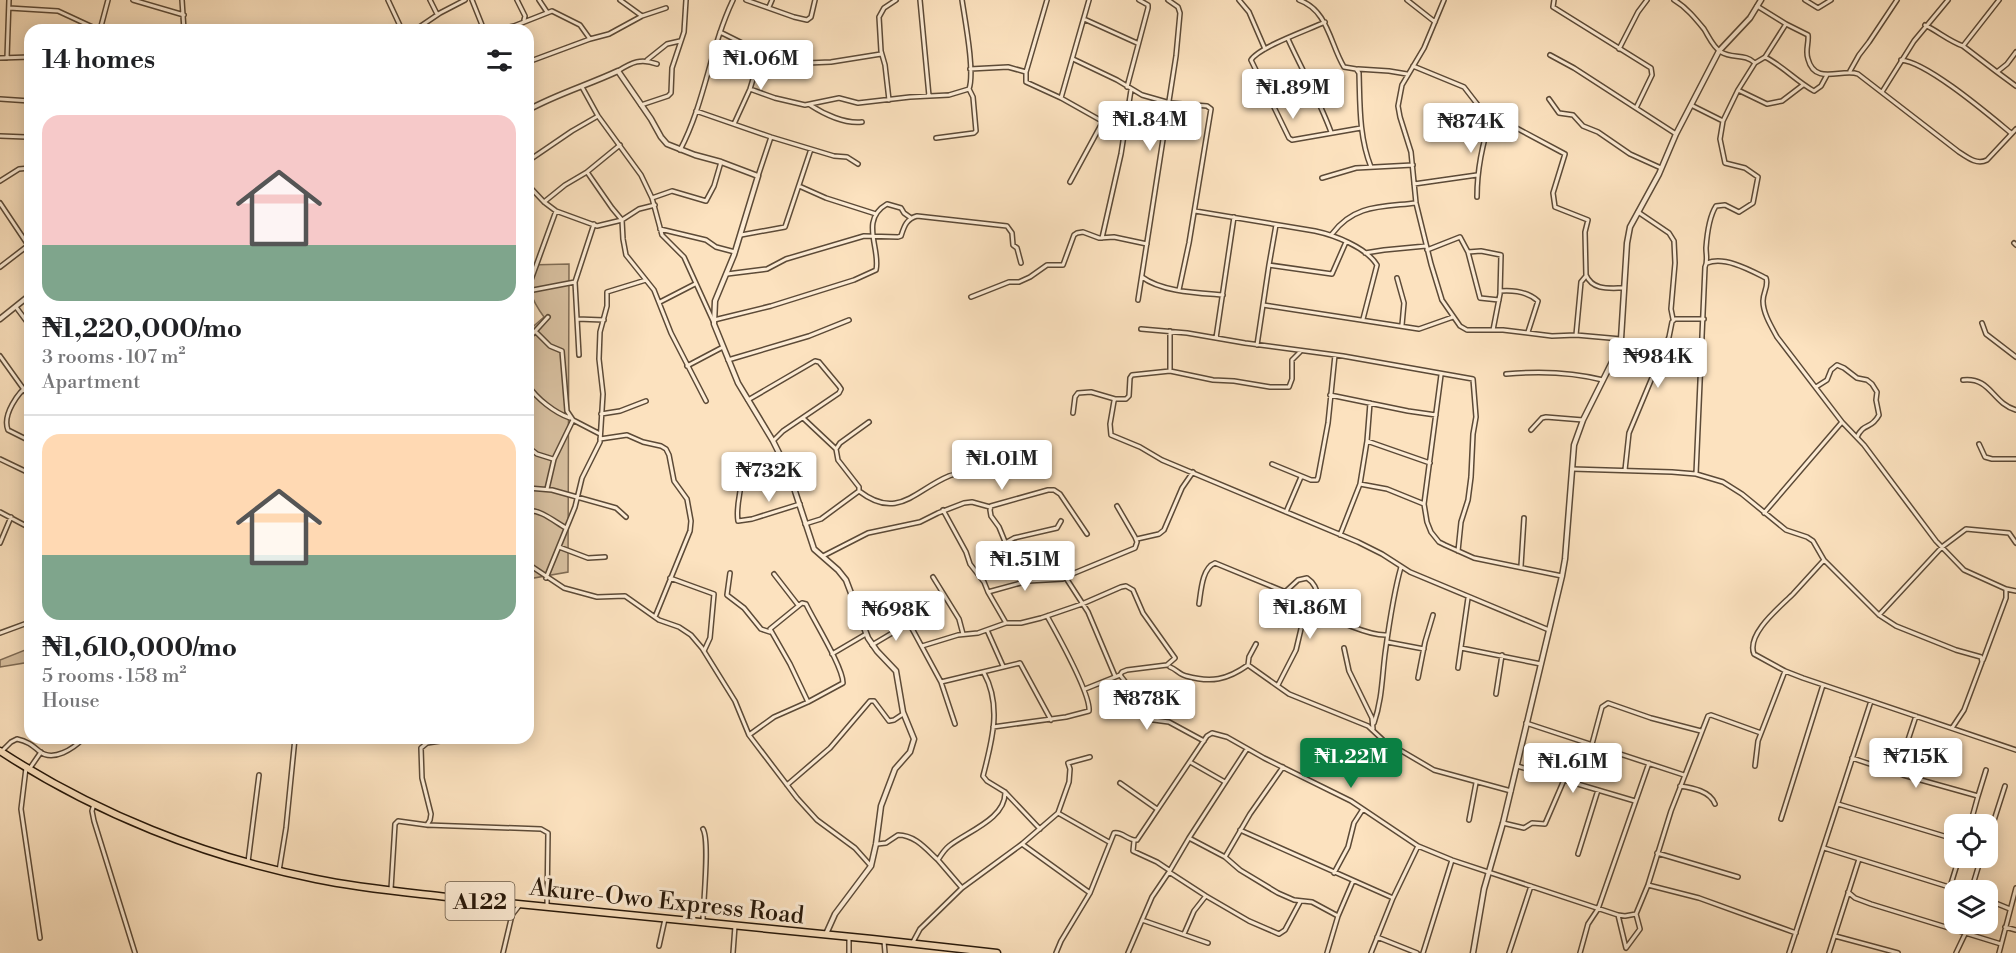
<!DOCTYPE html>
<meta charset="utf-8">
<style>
:root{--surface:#fff;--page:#f6f6f6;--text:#202124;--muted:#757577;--line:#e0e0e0;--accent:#0b8043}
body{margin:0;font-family:"Libre Bodoni",serif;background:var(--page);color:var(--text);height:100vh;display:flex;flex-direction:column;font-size:22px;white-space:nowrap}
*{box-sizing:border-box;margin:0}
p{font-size:20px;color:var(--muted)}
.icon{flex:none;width:33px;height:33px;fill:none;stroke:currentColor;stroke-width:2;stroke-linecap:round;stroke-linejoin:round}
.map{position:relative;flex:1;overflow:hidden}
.sheet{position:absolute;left:24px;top:24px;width:510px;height:720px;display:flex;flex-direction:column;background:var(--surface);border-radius:18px;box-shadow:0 3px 15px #0003}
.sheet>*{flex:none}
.fabs{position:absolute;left:1944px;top:814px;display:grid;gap:12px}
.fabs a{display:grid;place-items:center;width:54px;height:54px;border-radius:12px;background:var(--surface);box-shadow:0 3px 15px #0003;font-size:30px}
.price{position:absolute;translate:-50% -51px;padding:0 14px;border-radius:6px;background:#fff;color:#222;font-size:20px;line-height:39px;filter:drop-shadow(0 2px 3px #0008)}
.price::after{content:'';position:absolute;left:50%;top:36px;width:18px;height:14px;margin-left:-9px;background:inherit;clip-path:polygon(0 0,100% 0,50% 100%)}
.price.on{background:var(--accent);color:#fff}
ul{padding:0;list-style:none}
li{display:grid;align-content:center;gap:12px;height:318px;padding:0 18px}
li+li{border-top:2px solid var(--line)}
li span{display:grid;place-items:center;height:186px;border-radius:18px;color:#555}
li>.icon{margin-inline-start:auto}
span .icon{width:108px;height:108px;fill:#fffc;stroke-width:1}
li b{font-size:26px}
h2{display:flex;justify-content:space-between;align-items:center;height:72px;padding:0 18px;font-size:26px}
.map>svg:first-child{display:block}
.green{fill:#d8c0a0;stroke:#806c55;stroke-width:1.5}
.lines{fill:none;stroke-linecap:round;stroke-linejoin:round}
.minor-casing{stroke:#5c4a37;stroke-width:6}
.tertiary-casing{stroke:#5c4a37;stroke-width:7}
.trunk-casing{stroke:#27180a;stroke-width:9}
.minor{stroke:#fdecd5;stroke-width:3}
.tertiary{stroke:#fdecd5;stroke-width:4}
.trunk{stroke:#fce2bf;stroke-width:6}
.labels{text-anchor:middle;stroke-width:6;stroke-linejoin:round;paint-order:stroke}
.shield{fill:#fdecd5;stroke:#675847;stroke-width:1.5}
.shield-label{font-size:22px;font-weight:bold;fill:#27180a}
.street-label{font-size:24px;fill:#27180a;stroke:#fdecd5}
</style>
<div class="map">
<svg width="2016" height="953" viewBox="0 0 2016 953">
<rect width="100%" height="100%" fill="#fce2bf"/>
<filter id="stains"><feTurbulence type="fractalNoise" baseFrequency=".00333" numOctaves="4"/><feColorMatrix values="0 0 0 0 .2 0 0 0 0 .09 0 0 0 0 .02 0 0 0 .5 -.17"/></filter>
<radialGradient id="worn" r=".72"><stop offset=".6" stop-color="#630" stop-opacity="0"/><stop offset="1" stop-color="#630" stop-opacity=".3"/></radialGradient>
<path class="green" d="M569,264L568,572L528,579V331L544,317C530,298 528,288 528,265Z
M30,648V662L0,667V660Z"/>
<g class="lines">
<defs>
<path id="minor" d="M133,0L184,15
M182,0L184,30
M388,0L402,30
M430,0L437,14
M472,0L484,30
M517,0L525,16L524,20
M539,0L547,12
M620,0L642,16
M746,0L794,17L807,20L811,17L815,0
M920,0L929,96
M1047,0L1026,72V82L1061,98L1125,134
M1239,0L1249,12L1265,49
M1299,0C1328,10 1330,44 1344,67L1356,69L1359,73C1360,105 1359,137 1371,167
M1407,0L1435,22
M1444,0L1424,48L1402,85L1398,106L1400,117L1411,152L1416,203L1431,264L1442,300L1460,326L1467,330H1503L1552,336L1576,335L1621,339
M1554,0L1553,7L1651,68L1652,75L1636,108
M1674,0C1686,7 1695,18 1704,29C1709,37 1713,47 1721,52C1732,59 1745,53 1755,63L1765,57L1786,24
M1805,0L1818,8L1831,0
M1757,6L1786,24L1808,35C1809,43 1805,51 1808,59C1815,86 1842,68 1858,74L1959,152C1968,158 1977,165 1987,160L2016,129
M769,7L772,0
M9,8L58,11L99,30
M1084,19L1137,43
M1325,22C1308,30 1259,47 1251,60L1289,138L1292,140L1361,128
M1925,25C1939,32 1949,41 1963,46
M100,30L108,0
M415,30L440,13L465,0
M497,30L514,26L552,11L580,25L590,39
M720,32L742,43L792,57L807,63L831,62L881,54
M1288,39C1302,70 1319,99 1331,132
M1619,49L1638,12L1647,0
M2016,52L2007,64L1997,72L2016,86
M1550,55L1574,68L1676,134
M1765,57C1783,66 1796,81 1814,91L1821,86L1827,75
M0,58L30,57
M7,58L9,0
M1073,59L1117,80L1142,95L1170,103L1207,106L1211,109L1189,243L1179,290
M647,60L667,44L680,41
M1901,60C1927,62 1989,115 2011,133
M528,62L590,39L609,34L642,16L666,8
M1413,66L1464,87L1481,109L1565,154L1553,193L1555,207L1588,220L1585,232L1586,275C1593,291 1610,288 1624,288
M970,69L1008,67L1026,72
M1358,69L1389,71L1407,74
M618,71C632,62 641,58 657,64
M1850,71L1859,55L1869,42L1897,0
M1997,72L1963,46L1999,0
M582,87L598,116L641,175L652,198L662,235L684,257L714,323
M1127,87L1148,8V5L1139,0
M750,89L775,98L805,105L839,98L858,103L910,97L949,95L969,89
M1738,90L1767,104L1782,101L1803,85
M1882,92L1914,41L1948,0
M1061,98L1089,0
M0,99L30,101
M1549,99L1559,113L1573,115L1583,126L1598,132L1630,154L1661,168
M889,100L885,65L881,51L879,17L884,8L896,0
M641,105L668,96L671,93L672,68L684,32L686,0
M810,105C824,114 845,124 862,122
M1691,105L1723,121L1720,139L1725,163L1745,168L1758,177L1753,203L1739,212L1725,205L1716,206C1709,217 1707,234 1706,248C1706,255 1708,261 1705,267L1696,474
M696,111L771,137L834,156L847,157L858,164
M1723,121L1738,90L1755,63
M734,124L750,89L762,50
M0,136L26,137
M936,138L974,133L976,131L973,97L969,89C975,72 965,20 962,0
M680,150C705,103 710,48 733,0
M528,161L572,131L598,116
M587,172L612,208L622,220L639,209L655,205
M758,176L771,137
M1322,178L1356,168L1413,165
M0,181L19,169L30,168
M1070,182L1102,123
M1414,184L1477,175
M528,185L544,202L556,211L597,226L622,220L623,239L626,255L654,290L671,333L706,401
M799,186L826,198L876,214
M1477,197C1477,170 1483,141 1492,115
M652,198L672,191L706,201L714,186L721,162
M544,202L565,185L587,172L620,145
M0,203L28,245
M1195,211L1315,231C1334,235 1366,247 1377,265L1363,319
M1638,212L1669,233L1674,241L1675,263L1671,309L1673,319
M660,229L706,240L716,247L735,252
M1332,234C1354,204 1383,207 1416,203
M741,235L785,227L811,149
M1102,238L1121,154L1131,90
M2014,243L2016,245
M1427,250L1460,237L1468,252L1481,251L1501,255L1500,294L1493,330
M1468,252L1480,298L1499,300
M1365,253L1384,250L1426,246
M1707,263C1725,256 1750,270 1766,278C1769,286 1763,292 1763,301C1763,313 1771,326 1777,337L1842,422L1864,445L1936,541L1964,570L2006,589V598L1983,660
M1269,265L1332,274L1346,242
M0,267L30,244
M727,274L767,269L786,259L864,236L898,237L901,236C904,227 906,219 917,216L1007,226L1012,233L1013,245L1017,248L1021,263
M1142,277C1162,292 1199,293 1223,295
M1397,278L1404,303L1402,325
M528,288L556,211
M528,291L575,282
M1500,291C1513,290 1528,292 1538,301L1528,332
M971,297L1009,282H1019L1030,277L1047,265H1063L1074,235L1077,233L1083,232L1099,238L1114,237L1147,244
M1138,300L1176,56L1180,13L1178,7L1168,0
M660,302L695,284
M1263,305L1419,329L1453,317
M16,307L30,326
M577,319L604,320
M714,320L771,306L854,280L876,270C881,249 859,220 887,204L901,208L904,213L911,218
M1982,323L1986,334L2016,357
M1141,329L1187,333L1245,343L1343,356L1473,379L1476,417L1473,434L1471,477L1468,500L1461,522L1458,551
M535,331L550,346L562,351L567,411L573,420L600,434
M1170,331V371L1132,375L1130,378L1129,396L1126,399H1115L1114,401L1110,424L1111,435L1140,447L1162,460L1358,542L1382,554L1410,572L1549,630
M1576,335L1581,282L1586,276
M1216,338L1234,217
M528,339L548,317
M1257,345L1269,265L1276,225
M1618,350L1639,355L1656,365
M579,355L575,282L594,224
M0,356L30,398
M728,360L809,336L849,320
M687,366L723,347
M1170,371L1213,380L1234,381L1270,387H1289L1292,379V360L1300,352
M1506,374C1538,371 1572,372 1603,380
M1441,375L1424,504L1427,522L1431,532L1439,542L1445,545L1474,558L1562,576
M1963,380C1991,377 1992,403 2016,410
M30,384C18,392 2,415 8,430L30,441
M528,385C536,398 555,413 570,418
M1816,387L1827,380L1831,370L1837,365L1844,368L1857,378L1867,380L1872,384L1877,392L1876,400L1879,415C1871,430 1864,422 1857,437
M1330,395L1408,411L1436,415
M748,400L815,361L819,362L839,386L841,389L839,393L783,431L773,441
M1073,413L1075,397L1078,393L1091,392L1115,399
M601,414L620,411L646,401
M803,418L836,449
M1531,430L1542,418L1546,417L1583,420
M600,439L627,435L643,442L661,446L666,449L669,455L674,481L687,499L691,521L690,531L655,617
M1367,441L1430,463
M1979,444L1985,457L1992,459H2016
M528,447L537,454L553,459
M0,459L25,471H30
M1272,464L1311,480H1317L1318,477L1328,423L1335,355
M741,468C744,486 735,503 738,521L752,519L800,504
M1572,469L1672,472L1696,474L1723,482L1742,494L1786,530L1807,537L1813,541L1824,560L1879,615L1896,626L1956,650L1981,657L1982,662L1964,710L1952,728
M1625,470L1629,433L1669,337L1672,322L1675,319H1704
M1360,484L1367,441L1370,403
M741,486L787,469
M528,488L552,490L616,508L626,517
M547,489L554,459L573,420
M859,491C898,521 915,490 949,476C959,472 985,471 997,469
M943,510L966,552L970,564L984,582L988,592
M528,511C540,509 555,522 566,528
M0,512L30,528
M1286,512L1301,477
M1764,513L1842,422
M805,524L821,519L859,491V487L838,460L836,449L840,443L869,422
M1340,535L1360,484L1387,489L1424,504
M1137,539L1159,534L1164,530L1182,488L1193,472
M0,543L11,517
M1005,543L1014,538L1057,528L1061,521
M559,547L588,558L605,557
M823,556L868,533L920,522L938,513L964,503L972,502L990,507
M1824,560C1814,571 1803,583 1793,594C1780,607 1746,634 1754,654L1785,671L1803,678L2016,750
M528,564L564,588L597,597L625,596L659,620L679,627L691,635L702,648L735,701L749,735L797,798L817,820L855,848L871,866
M1521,566L1524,518
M730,573L727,595L744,608L761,629L770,632
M774,574L798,605
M933,577L959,619L963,634
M546,578L575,507L582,478L600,442L603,394L599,359L600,332L607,306V292L646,280
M670,578L714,594L710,638L704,651
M1066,578L1088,612L1115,676
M1028,581L1008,549L999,527L991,516L990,510L991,506L1048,490H1054L1060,494L1087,534
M2006,589L2016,591
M1285,592L1298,580L1307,578C1319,586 1316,596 1322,607C1328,621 1374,636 1387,635
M898,595L903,606L911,615L909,623L941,682L955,724
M1199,604C1201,591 1202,568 1215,563L1322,607
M1879,615L1942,547L1966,529L2009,533L2016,543
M1006,623L988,592L1028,581L1063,579L1072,574L1135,548L1137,542L1135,537L1117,506
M987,630L1003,666
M0,633L30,622
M1387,642L1424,649
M872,645L909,623
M922,646L958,635L978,633L1006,623H1021L1041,618L1082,604L1121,587L1126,586L1133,590L1143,613L1175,658L1167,665L1127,670L1122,672L1120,675
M1344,648L1349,671L1372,718L1373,729
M1461,648L1541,664
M832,654L866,634
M1248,665L1249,657L1256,644
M1170,667C1176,669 1180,675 1186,676C1211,683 1227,680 1248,665L1289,694L1368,726L1383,740L1434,770L1511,791
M1458,668L1468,598
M984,673C1002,706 992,741 983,776L987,781L1005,792L1040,829
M1418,678L1425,642L1433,615
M941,682L1020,663L1051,720
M1278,685L1296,650L1305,612L1313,604
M1085,689L1120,675L1127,684L1139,712L1146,719L1169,722L1204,741
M1496,694L1502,655
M1374,723C1382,700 1382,678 1385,654C1389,625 1393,595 1401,567
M1526,723L1684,775
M993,727L1066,717L1089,711C1091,694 1057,634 1047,616
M749,735L774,717L808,702L843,683C843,667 814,621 806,604L802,603L770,629L790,664L808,702
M1592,744L1602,707L1608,703L1651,718L1701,731
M1247,749L1189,838L1225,857L1240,870L1278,893L1294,900L1312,902L1338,916
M2,751L11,742L17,739C27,741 32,745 39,751C53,763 74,748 84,738
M1852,758L1903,775L1978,796L1970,825
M1190,762L1225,782
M1366,762L1383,740
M1517,766L1635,801
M1755,766L1758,741L1785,671
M26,768L21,809L40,938
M30,768L41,752
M1897,773L1916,716
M1120,783L1157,809
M787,785L830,748L870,701H874L889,721L894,720L903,714
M1680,786C1693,788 1710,791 1715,804
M1978,796L1986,770
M94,804L92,811L94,821L135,953
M1838,804L1954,839
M1058,813L1109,842
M1781,819L1823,685
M1469,820L1476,783
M1503,823L1524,828L1532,823L1545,824L1564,780
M427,825L430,820L431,814L422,778L421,748L427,743L460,738
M703,829C710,841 703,903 703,921
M1240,830L1393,898
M1189,838L1169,872L1206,896L1249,921L1279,934L1285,930L1300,902
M1988,839L2005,786
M1134,841L1133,851L1157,862L1169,870
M877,844L886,843L898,835C915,835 926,849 938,860
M1022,844L1090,893
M1824,848L1962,891
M1657,853L1738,877
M1578,854L1598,790
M1225,857L1250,814L1283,767
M248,862L259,775
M279,871L286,828L295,738
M1334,873L1348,847L1354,823L1363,809
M1648,885L1699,898L1796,933
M1950,887L1959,858
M962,888L938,860C941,855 944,850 949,846C966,832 1006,819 1005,792
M391,889L395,824L398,821L427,825L541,829L548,833L547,905
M1971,891L1981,858
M1848,892L1855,898L1871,904L2001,944
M1988,900L2010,909
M505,904L512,915
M1636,914L1648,885L1671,811L1708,716L1711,715L1761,733
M1636,914L1640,929L1626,948L1618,915L1625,916Z
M1142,920L1208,943
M2005,927L2016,930
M1184,934L1194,911L1205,897
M1835,936L1898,953
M849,937V953
M1377,937L1417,953
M884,941L885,953
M913,942L920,929L962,888L1022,844L1058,813L1069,782L1070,769L1068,763L1090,757
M659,946L665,919
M503,953L512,915L519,906
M733,953L735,926
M1056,953L1061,941L1090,893L1114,833C1122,831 1128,841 1137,840L1207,736L1212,733L1227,737L1264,758L1351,801L1418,846L1452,860L1618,915
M1128,953L1152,897L1169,872
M1327,953L1338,916L1353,881
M1371,953L1393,898L1418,846
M1423,953L1452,860
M1509,953L1531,886
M1580,953L1588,924L1598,909L1649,763
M1789,953L1871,701
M1829,953L1859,859
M1956,953L1966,932
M1999,953L2016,888"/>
<path id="tertiary" d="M528,110C557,94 588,85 618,71L651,119L661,137L667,144L695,155L721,162L758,176L734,255L715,301L714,324L738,383L773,441L789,473L814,549L838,570L846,580L868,638L877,651L896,671L903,712L914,739L910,752L895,769L881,806L876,844L871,866L835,914L826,934
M0,319L30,295
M1473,953L1484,889L1503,823L1562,576L1565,559L1574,445L1583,420L1618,350L1621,339L1627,243L1630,227L1659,174L1676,134L1719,51L1750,18L1761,0"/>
<path id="trunk" d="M0,751C95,813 205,857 316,879C359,888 404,892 447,897L872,939L997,953"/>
</defs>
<use href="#minor" class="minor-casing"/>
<use href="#tertiary" class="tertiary-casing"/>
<use href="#trunk" class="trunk-casing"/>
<use href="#minor" class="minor"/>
<use href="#tertiary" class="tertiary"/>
<use href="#trunk" class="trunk"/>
</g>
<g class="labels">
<rect class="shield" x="445.5" y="882" width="69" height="38" rx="4.5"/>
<g class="shield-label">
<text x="480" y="909">A122</text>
</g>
<g class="street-label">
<text transform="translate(667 901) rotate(6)" y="8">Akure-Owo Express Road</text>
</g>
</g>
<rect width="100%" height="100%" filter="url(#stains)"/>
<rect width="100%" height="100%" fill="url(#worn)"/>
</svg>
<div class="fabs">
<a><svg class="icon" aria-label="locate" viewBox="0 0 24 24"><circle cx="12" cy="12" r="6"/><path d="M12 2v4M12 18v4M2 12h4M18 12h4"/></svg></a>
<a><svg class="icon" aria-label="layers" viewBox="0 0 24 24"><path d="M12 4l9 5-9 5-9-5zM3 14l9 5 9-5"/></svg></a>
</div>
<b class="price" style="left:761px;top:91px">₦1.06M</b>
<b class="price" style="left:1293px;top:120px">₦1.89M</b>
<b class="price" style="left:1150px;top:152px">₦1.84M</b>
<b class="price" style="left:1471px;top:154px">₦874K</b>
<b class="price" style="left:1658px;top:389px">₦984K</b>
<b class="price" style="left:1002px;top:491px">₦1.01M</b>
<b class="price" style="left:769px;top:503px">₦732K</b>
<b class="price" style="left:1025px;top:592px">₦1.51M</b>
<b class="price" style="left:1310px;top:640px">₦1.86M</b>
<b class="price" style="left:896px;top:642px">₦698K</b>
<b class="price" style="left:1147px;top:731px">₦878K</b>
<b class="price on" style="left:1351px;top:789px">₦1.22M</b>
<b class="price" style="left:1916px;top:789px">₦715K</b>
<b class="price" style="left:1573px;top:794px">₦1.61M</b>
<section class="sheet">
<h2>14 homes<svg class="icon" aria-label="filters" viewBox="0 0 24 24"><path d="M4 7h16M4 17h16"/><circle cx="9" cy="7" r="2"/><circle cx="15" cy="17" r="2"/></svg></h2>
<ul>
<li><span style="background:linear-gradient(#f6c9c9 70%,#7fa58c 0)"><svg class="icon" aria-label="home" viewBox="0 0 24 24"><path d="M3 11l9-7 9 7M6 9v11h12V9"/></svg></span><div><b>₦1,220,000/mo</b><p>3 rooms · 107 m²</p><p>Apartment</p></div></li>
<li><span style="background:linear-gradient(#ffd9b3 65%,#7fa58c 0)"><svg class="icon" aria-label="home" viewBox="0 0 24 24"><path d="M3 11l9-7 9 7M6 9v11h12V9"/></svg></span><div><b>₦1,610,000/mo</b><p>5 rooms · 158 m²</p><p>House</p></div></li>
</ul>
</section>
</div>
